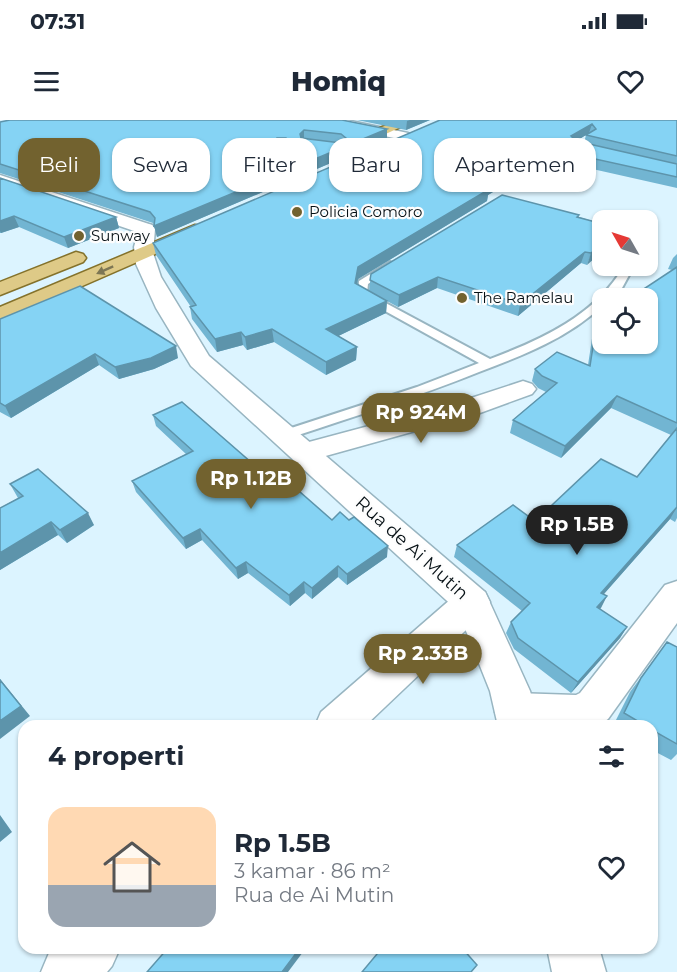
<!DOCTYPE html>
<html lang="id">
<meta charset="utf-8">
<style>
:root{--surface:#fff;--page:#f2f2f3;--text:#1f2937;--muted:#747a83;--accent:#72622f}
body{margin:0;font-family:Montserrat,sans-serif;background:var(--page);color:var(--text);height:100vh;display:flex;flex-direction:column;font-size:22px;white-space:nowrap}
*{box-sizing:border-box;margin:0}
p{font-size:20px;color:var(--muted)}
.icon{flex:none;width:33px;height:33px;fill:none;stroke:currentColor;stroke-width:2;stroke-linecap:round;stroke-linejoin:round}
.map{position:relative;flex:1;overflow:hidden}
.sheet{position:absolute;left:18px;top:600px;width:640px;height:234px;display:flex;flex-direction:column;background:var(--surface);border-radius:18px;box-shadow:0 2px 4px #0004}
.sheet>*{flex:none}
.top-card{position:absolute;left:18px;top:18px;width:642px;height:54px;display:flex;gap:12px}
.needle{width:39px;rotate:309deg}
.tools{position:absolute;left:592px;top:90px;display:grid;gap:12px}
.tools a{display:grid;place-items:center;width:66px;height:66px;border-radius:12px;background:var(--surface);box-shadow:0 2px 4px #0004;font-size:30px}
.price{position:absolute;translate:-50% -51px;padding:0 14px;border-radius:21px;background:var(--accent);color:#fff;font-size:20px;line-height:39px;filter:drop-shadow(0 2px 3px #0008)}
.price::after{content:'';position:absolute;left:50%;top:36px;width:18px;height:14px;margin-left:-9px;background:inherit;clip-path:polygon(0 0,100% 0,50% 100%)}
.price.on{background:#222;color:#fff}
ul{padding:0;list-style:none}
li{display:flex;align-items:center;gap:18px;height:150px;padding:0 30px}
li span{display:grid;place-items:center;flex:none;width:168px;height:120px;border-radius:18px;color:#555}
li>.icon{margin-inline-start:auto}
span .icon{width:72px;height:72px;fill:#fffc;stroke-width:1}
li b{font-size:26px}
h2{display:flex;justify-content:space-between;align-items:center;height:72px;padding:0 30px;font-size:26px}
.chip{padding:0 21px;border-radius:18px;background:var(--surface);box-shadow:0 2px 4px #0004;font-size:21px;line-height:54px}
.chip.on{background:var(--accent);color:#fff}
.status{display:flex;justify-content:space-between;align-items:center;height:42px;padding:0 30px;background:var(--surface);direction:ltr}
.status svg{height:16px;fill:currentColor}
header{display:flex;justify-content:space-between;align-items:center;height:78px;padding:0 30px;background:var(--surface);font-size:27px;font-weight:800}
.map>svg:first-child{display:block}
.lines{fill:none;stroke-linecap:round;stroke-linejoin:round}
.service-casing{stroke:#98b5c1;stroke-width:4}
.minor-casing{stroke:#98b5c1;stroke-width:3}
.tertiary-casing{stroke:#98b5c1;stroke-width:3}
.primary-casing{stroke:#84722b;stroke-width:3}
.service{fill:#fff;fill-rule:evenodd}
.minor{fill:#fff;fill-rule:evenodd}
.tertiary{fill:#fff;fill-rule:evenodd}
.primary{fill:#deca87;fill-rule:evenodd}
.wall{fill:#72b5d2;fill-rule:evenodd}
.shaded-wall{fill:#5d94ab}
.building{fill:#85d3f4;stroke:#5d94ab;stroke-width:1.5;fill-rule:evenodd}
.oneway{fill:#7d7654}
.poi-dot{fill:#72622f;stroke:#fdfdfd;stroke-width:2}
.labels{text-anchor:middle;stroke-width:4.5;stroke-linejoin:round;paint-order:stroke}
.far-poi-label{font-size:15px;fill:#061015;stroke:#fdfdfd;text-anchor:start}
.street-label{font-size:18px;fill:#061015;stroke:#fdfdfd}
</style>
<div class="status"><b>07:31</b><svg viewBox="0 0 49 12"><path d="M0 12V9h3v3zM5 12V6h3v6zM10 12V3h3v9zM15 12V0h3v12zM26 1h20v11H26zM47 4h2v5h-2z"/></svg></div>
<header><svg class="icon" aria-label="menu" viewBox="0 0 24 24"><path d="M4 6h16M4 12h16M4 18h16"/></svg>Homiq<svg class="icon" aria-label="heart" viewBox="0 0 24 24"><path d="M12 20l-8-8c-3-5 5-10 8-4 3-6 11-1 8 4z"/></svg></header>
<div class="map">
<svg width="677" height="852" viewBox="0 0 677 852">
<rect width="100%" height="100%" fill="#dcf4ff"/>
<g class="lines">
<defs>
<path id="service" d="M390,142L395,145L393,147L368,164L367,173L490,239C541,220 596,195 624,146H634L622,168L610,178H603V185C568,218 524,235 479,252C417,277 353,297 289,318H279L277,315L279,312L417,267L479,243L358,176L359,161Z"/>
<path id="minor" d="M322,0H346L408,13L415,17L408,21L328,4Z
M0,55L152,105L155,109L152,113H140L0,65Z
M523,261L532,264L536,269L532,274L480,293L304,342L294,340L290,333L294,326L462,281Z
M677,461V503L608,599L598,606H501L495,592L501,578L515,573L576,575L580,573L665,465Z
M472,467L485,472L490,482L485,492L365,606H315L321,592L459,472Z
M55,828H120L112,846L107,852H41L49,833Z"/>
<path id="tertiary" d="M146,104L152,105L155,109L153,133L161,157L209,236L485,472L530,571L540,606H498L490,571L458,491L191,246L156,188L136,144L134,127L140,105Z
M547,828H599L606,852H552Z"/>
<path id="primary" d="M399,0H416L351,30H341L339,27L341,24Z
M195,105L201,106L204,110L201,114L0,202V187Z
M76,132L83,134L86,138L83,142L0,175V162Z"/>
</defs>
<use href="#service" class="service-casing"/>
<use href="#minor" class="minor-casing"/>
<use href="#tertiary" class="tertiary-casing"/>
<use href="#primary" class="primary-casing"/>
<use href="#service" class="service"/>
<use href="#minor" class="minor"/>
<use href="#tertiary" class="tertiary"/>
<use href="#primary" class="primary"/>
</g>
<path class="wall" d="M342,0L387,19L157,117L154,105L153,103L0,53V2ZM277,27H286L288,31L300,38H299Z
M357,0H430L406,10Z
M440,0H677V68L548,39L488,75L487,81L358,159L357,164L369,171L371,154L579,95V97L603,104L587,145L581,143L518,196L437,168L398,187L387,181L386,193L338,216L357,227L356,240L326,255L274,222L247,230L243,225L217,232L192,199L190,187H191L156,135L153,123ZM589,13L586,15L584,23L576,21Z
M0,58L116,97L119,108L68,128L19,107L1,113H0Z
M677,134V398L675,402L670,399L604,474L600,489L627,507L620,518L571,573L514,529L506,513L511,502L522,491L454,437L457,425L535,401L637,357L671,315L611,288L561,338L510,313L513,300L546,272L538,268L532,261L535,249L588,245L593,212L597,201L672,150L668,149L673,138Z
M0,199L178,238L154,249L119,259L99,245L11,298L0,292Z
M153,295L275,363L387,437L347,465L338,457L312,479L305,473L290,486L248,453L238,459L202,420L186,429L136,372L132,361L186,334L156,306Z
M10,364L94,405L67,423L58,415L0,450V388L18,378Z
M667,522L677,527V634L671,640L652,630V606H613L630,572Z"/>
<path class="shaded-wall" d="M410,0H430L406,10L407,1Z
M592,4L589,13L569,26L571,16Z
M387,9V19L157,117L154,106Z
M304,10V20L300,24V14Z
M550,29L548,39L488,75L487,81L358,159L355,175V163L358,147L482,69Z
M14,96L19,107L1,113L0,111V101Z
M116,97L119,108L68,128L64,117Z
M603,123V131L587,145L591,133Z
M585,132L581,143L518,196L520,184Z
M438,157L437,168L398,187L399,175Z
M387,181L386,193L326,222V209Z
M272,209L274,222L247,230L245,217Z
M241,212L243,225L217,232L215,219Z
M176,226L178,238L154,249L119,259L115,247Z
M357,227L356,240L326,255V242Z
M95,234L99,245L11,298L5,286Z
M617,276L611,288L561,338L565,326Z
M677,387L670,399L595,484L601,473Z
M88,393L94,405L67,423L60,410Z
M51,402L58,415L0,450V433Z
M200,409L202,420L186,429L183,418Z
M388,426L387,437L347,465V454Z
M246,442L248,453L238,459L236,448Z
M338,446V457L312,479V468Z
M304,462L305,473L290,486L289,475Z
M607,476L601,488L591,498L597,487Z
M627,507L620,518L571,573L578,562Z
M0,559L30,596L0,619Z
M0,695L12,712L0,722Z
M300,828H306L288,852H282Z"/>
<path class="building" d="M10,0H342L387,9L154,106L155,98L150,92L0,44V2ZM304,10L341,14L347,19L341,23L301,18L300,14ZM277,18H286L287,22L308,32L309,35L299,38L277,28Z
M440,0H677V36L586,15L596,9L592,4L571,16L576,21L677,44V57L550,29L482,69L488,70L358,147L355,163L387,181L326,209L357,227L326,242L272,209L245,217L241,212L215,219L190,187L196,185L153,123Z
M0,58L116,97L64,117L14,96L0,101Z
M502,75L579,95L577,97L603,104V123L591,133L585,132L520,184L438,157L399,175L370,160L371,154Z
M677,147V303L617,276L565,326L513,300L557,263L542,256L535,249L557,232L590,246L597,201L603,197V224H648V178H630Z
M80,166L176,226L151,238L115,247L95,234L5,286L0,283V199Z
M182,282L275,363L284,358L332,400L340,392L349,400L354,397L388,426L347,454L338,446L312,468L304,462L289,475L246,442L236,448L200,409L183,418L132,361L193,331L153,295Z
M677,308V387L601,473L607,476L597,487L627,507L578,562L518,518L511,502L530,483L457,425L513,385L535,401L601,339L637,357Z
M38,349L88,393L60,410L51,402L0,433V388L23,376L10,364Z
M667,522L677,527V624L652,610V606H646L624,593L641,558Z
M0,560L21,586L0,601Z
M168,828H177L181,833L185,828H300L282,852H147Z
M382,828H462L477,845L471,852H362Z"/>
<defs><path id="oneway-solid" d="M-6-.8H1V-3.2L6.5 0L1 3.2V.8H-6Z" transform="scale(1.5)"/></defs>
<use class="oneway" href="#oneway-solid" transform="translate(105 150) rotate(156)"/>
<g class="poi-dot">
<circle cx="297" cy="92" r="6"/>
<circle cx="79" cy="116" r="6"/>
<circle cx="462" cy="178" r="6"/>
</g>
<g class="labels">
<g class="far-poi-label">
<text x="309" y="97">Policia Comoro</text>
<text x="91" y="121">Sunway</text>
<text x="474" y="183">The Ramelau</text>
</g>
<g class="street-label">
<text transform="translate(412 428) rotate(42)" y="6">Rua de Ai Mutin</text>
</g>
</g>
</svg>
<div class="tools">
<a><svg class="needle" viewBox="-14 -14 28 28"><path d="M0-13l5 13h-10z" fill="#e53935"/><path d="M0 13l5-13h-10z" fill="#747a83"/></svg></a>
<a><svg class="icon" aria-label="locate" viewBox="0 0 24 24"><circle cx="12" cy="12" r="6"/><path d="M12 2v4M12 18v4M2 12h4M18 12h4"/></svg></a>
</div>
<b class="price" style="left:421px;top:324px">Rp 924M</b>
<b class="price" style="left:251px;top:390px">Rp 1.12B</b>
<b class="price on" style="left:577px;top:436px">Rp 1.5B</b>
<b class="price" style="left:423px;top:565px">Rp 2.33B</b>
<div class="top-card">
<a class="chip on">Beli</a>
<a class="chip">Sewa</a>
<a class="chip">Filter</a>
<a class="chip">Baru</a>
<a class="chip">Apartemen</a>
</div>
<section class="sheet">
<h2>4 properti<svg class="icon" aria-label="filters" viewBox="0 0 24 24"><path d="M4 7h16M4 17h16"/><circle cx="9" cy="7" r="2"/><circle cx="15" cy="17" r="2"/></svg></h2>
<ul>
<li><span style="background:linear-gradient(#ffd9b3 65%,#9aa5b1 0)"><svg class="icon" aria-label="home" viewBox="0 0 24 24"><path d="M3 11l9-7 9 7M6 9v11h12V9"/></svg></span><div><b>Rp 1.5B</b><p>3 kamar · 86 m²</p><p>Rua de Ai Mutin</p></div><svg class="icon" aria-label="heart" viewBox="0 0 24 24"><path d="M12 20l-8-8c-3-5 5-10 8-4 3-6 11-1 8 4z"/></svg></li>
</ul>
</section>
</div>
